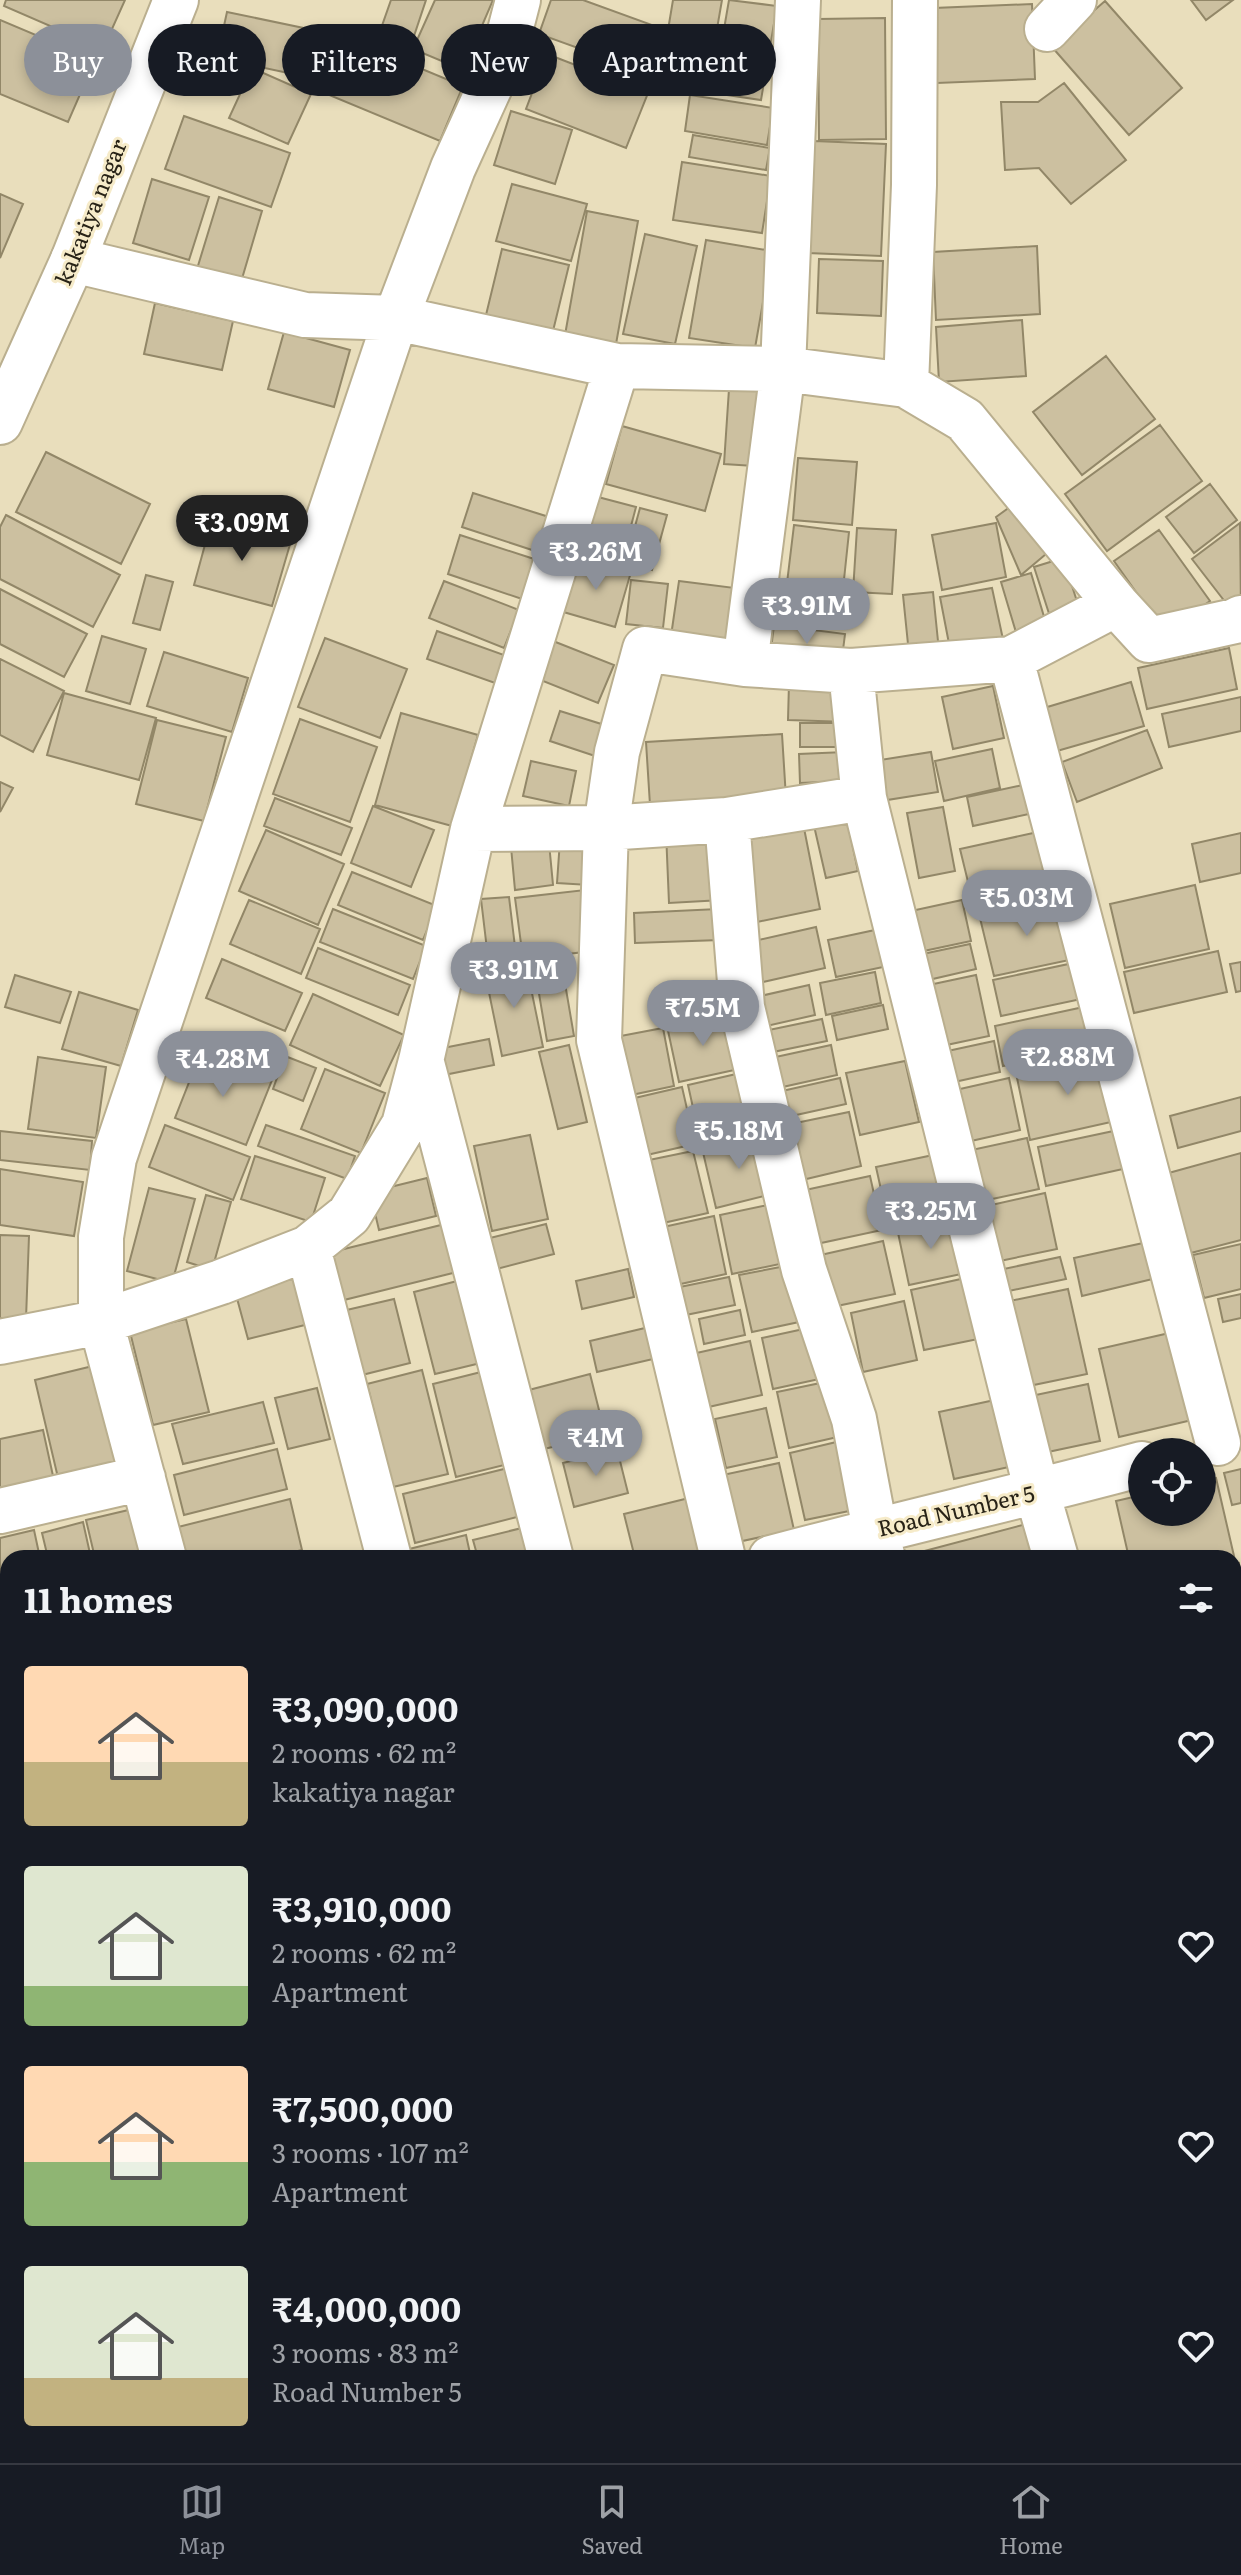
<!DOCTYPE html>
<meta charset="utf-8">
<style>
:root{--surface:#171b24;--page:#242831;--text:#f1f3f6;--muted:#9ea1a6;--line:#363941;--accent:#8c9099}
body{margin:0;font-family:Literata,serif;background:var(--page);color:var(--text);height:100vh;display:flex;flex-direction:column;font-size:30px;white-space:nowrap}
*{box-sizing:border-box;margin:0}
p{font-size:26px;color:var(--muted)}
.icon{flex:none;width:44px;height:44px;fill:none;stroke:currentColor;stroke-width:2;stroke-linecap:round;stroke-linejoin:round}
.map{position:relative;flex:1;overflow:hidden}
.panel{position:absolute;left:0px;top:1550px;width:1242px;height:914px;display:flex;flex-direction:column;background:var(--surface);border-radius:24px 24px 0 0;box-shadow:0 4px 12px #0003}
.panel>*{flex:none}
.hud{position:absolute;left:24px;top:24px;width:800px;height:72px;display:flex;gap:16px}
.tools{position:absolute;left:1128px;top:1438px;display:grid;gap:16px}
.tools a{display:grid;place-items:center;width:88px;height:88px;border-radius:50%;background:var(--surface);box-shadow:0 4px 12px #0003;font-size:40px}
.price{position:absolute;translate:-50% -68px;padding:0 18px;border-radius:28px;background:var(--accent);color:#fff;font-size:26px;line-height:52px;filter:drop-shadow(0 2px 4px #0008)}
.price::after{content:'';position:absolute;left:50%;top:48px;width:24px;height:18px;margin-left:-12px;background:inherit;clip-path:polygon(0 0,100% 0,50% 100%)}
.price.current{background:#222;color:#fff}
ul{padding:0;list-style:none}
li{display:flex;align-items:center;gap:24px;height:200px;padding:0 24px}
li span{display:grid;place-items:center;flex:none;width:224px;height:160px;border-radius:8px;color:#555}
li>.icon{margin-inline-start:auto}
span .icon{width:96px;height:96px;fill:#fffc;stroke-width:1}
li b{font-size:34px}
h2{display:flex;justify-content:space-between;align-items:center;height:96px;padding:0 24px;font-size:34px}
.chip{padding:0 28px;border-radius:36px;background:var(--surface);box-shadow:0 4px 12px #0003;font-size:28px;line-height:72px}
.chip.current{background:var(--accent);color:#fff}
.tabs{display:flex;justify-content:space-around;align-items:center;height:112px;border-top:2px solid var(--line);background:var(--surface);font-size:22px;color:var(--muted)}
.tabs a{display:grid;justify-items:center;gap:4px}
.tabs .current{color:var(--accent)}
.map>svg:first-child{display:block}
.building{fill:#ccc0a0;stroke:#928768;stroke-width:2}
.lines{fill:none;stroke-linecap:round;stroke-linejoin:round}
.street-casing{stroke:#baaf8f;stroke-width:48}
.secondary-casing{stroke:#baaf8f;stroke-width:48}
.street{stroke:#fff;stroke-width:44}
.secondary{stroke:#fff;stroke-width:44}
.labels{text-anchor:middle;stroke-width:6;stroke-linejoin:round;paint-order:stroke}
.street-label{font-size:22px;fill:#272216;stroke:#f6ebc9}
</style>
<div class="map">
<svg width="1241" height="2463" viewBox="0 0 1241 2463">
<rect width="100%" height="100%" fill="#e9debc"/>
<path class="building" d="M6,0H125L103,49L4,6Z
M391,0H426L409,51L377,40Z
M435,0H493L463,70L413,49Z
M551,0H583L652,25L636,69L539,34Z
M673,0H722L706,92L659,84Z
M729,0L777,6L761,100L713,93Z
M1191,0H1233L1206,20Z
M1105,1L1182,88L1129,135L1052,47Z
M1032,4L1035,79L937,83L934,8Z
M227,12L323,32L312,78L217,58Z
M885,18L886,139L819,140L818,19Z
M0,20L95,60L68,122L0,94Z
M345,37L463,86L440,141L322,92Z
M547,54L648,93L626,148L526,109Z
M252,68L311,94L288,144L229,118Z
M1064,83L1126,160L1071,204L1039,168L1005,170L1001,102H1038Z
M690,95L773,108L767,145L685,131Z
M511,111L572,130L555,184L494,165Z
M184,116L290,153L271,207L165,169Z
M693,135L770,148L766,170L689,157Z
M814,141L886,144L881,256L808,253Z
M682,162L771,176L762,233L673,220Z
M152,179L209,197L189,260L133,243Z
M512,184L587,204L571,261L496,241Z
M0,194L23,204L0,258Z
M219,197L262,211L241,282L197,269Z
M587,211L638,221L616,344L565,335Z
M645,234L697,246L675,344L623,334Z
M706,240L772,251L755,348L689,338Z
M1037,246L1040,314L936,320L933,252Z
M502,249L569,265L553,331L486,315Z
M819,259L883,261L881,316L817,313Z
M155,303L233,321L222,370L144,354Z
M1022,320L1026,376L939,382L936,327Z
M284,332L350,350L334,407L268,389Z
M1106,356L1155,419L1082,475L1033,412Z
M729,389L759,391L754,466L724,464Z
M1160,425L1202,481L1107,551L1065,494Z
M622,426L721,454L705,511L606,484Z
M46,452L150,504L121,564L16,512Z
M798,458L857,462L852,525L793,520Z
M1210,484L1237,520L1194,553L1166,517Z
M473,493L549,517L538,552L462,527Z
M598,497L636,507L622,560L583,550Z
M1014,504L1052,549L1021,575L996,517Z
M640,508L667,515L652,570L625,563Z
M6,515L120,575L93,627L0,579V527Z
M212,519L291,541L272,606L194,585Z
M996,523L1006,577L942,590L932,535Z
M1240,523L1241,613L1236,616L1192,559Z
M794,525L849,532L843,589L787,583Z
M857,528L896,530L892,594L853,592Z
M1159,530L1210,601L1165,633L1114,561Z
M460,535L534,559L522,599L448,574Z
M578,556L631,572L615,627L560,611Z
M1063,558L1083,620L1054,629L1034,567Z
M1031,573L1048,630L1018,639L1001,582Z
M146,575L173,582L160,630L133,623Z
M631,580L668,584L663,628L626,624Z
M444,581L519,610L504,648L429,618Z
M679,581L735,588L728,643L671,636Z
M788,588L852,596L849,624L785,616Z
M992,588L1004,644L951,654L940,597Z
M0,589L87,634L64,677L0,644Z
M933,592L939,651L909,654L903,595Z
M774,625L845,634L841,666L770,658Z
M437,631L504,655L495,683L427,659Z
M102,636L146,649L130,704L86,691Z
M325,638L407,669L380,738L298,707Z
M553,641L614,665L598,703L538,679Z
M1229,648L1237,689L1147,709L1138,668Z
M164,652L248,678L232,732L147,706Z
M0,659L64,691L33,752L0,735Z
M1131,682L1144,726L1057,751L1044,708Z
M789,683L849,685L848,722L788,720Z
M993,686L1004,738L953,749L942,697Z
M64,693L156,718L139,780L47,755Z
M1241,697V731L1169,747L1162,714Z
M560,711L614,728L604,759L550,741Z
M401,713L478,735L452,826L375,805Z
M300,719L377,747L350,822L273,794Z
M157,720L226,737L204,821L136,804Z
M800,723H847L846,747H800Z
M1147,730L1162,768L1077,802L1062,762Z
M782,734L786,798L650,805L646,742Z
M992,749L1000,788L944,801L935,761Z
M845,752L846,781L800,783L799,754Z
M931,752L938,792L887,800L880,760Z
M531,761L576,771L569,806L523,796Z
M0,782L13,788L0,812Z
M1023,785L1029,814L973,826L967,797Z
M275,798L352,828L341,855L264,826Z
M373,806L434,830L411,887L351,863Z
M943,807L955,871L919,878L907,813Z
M845,810L858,871L826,878L812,817Z
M802,818L820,909L757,922L738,831Z
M266,830L344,864L318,925L239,891Z
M718,830L722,900L669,903L666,832Z
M1038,832L1047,873L970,890L960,849Z
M1241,833V873L1200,882L1192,844Z
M560,840L592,841L589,885L557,883Z
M549,843L553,885L515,890L511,847Z
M352,872L437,906L423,940L338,905Z
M1195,885L1209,949L1125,968L1110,904Z
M585,890L593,951L523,959L515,898Z
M509,897L516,955L488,958L481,899Z
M249,900L320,929L301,974L230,944Z
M962,900L971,941L919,952L911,911Z
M1061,901L1074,959L994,976L980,918Z
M333,909L426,946L413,979L320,942Z
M718,909L720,940L635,943L634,913Z
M816,927L825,968L763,982L754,941Z
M875,930L883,967L836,977L828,940Z
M970,944L976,969L924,981L918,955Z
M318,948L410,985L398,1015L306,978Z
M1218,951L1227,992L1134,1013L1124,972Z
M222,959L302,993L285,1031L206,998Z
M561,960L574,1036L547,1041L534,964Z
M1078,962L1086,998L1001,1016L993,980Z
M1241,962V991L1236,992L1230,964Z
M526,964L543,1047L502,1056L485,973Z
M875,972L881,1003L826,1015L820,983Z
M15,975L71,992L60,1023L5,1007Z
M976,975L989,1036L937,1047L924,986Z
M809,985L815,1015L762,1027L756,997Z
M79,992L138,1010L121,1066L62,1049Z
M313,994L404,1035L380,1086L290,1045Z
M883,1005L888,1029L837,1040L832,1016Z
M1093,1005L1102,1044L1003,1066L995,1026Z
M727,1014L739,1069L679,1082L667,1026Z
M822,1019L827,1041L768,1053L764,1031Z
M663,1028L674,1086L622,1097L610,1038Z
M489,1039L494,1065L444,1075L438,1049Z
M994,1041L1000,1072L936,1086L929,1055Z
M569,1045L587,1122L558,1129L539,1052Z
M831,1045L837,1075L778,1088L771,1058Z
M201,1052L272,1080L246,1145L175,1118Z
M1106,1054L1120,1120L1030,1140L1016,1073Z
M285,1056L316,1068L303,1101L273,1089Z
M38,1057L106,1067L96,1138L28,1129Z
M905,1061L919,1122L860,1135L846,1073Z
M325,1069L385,1093L361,1153L301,1129Z
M745,1072L757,1132L701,1144L688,1085Z
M840,1078L846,1104L787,1117L782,1091Z
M1009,1078L1020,1130L962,1143L951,1091Z
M682,1087L695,1144L638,1157L626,1100Z
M1241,1097V1131L1178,1148L1170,1116Z
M849,1112L861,1166L798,1181L786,1125Z
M165,1125L250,1157L233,1200L149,1167Z
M266,1125L355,1156L347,1179L258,1146Z
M1123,1129L1132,1167L1046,1186L1038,1147Z
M0,1131L92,1141L90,1170L0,1160Z
M762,1134L776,1193L716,1208L702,1148Z
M530,1135L548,1219L492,1231L474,1146Z
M1027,1138L1039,1189L978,1202L967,1151Z
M693,1151L708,1213L663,1223L649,1160Z
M1241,1153V1240L1187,1254L1165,1174Z
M938,1154L950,1208L888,1221L876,1167Z
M255,1156L325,1178L311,1222L241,1199Z
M0,1169L83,1182L74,1236L0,1225Z
M870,1176L882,1230L807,1246L796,1192Z
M427,1178L436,1216L379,1230L370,1192Z
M149,1188L195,1199L172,1283L127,1271Z
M1045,1193L1057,1249L990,1263L978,1208Z
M206,1195L231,1202L212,1270L187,1262Z
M782,1202L794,1261L732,1274L720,1215Z
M714,1216L726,1274L667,1287L654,1229Z
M953,1216L966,1273L909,1285L897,1228Z
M449,1223L461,1271L340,1301L328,1253Z
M546,1224L554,1254L489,1271L482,1240Z
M0,1235L29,1236L26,1319L0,1318Z
M1157,1240L1165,1276L1082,1296L1074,1258Z
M883,1241L895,1294L827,1308L816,1256Z
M1241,1244V1289L1204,1298L1193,1255Z
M1060,1257L1066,1279L1004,1292L999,1270Z
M791,1265L804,1321L752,1332L739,1275Z
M628,1269L634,1297L582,1309L576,1281Z
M297,1276L309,1324L248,1339L235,1291Z
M729,1277L735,1305L671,1318L665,1290Z
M970,1277L983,1338L924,1350L911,1290Z
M469,1278L489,1361L435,1374L414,1292Z
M1068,1289L1087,1374L1024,1387L1005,1302Z
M1241,1294V1318L1223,1322L1218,1299Z
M394,1299L410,1363L354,1377L338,1312Z
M904,1301L917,1360L863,1372L851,1313Z
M740,1310L745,1335L704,1344L699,1319Z
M186,1319L209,1412L153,1425L130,1332Z
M813,1327L824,1378L773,1389L762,1338Z
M645,1328L653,1359L597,1372L590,1341Z
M1187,1329L1205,1417L1119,1437L1099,1349Z
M750,1341L762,1395L704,1408L692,1354Z
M97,1365L121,1467L59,1482L35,1380Z
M493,1369L516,1462L456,1477L433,1384Z
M422,1370L448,1474L393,1487L367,1384Z
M590,1374L605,1434L540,1450L525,1391Z
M830,1381L842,1436L789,1448L777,1392Z
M1088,1384L1100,1441L1043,1453L1031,1396Z
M317,1388L330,1439L288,1449L275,1398Z
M1004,1398L1018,1465L954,1479L939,1412Z
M263,1402L274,1443L183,1464L172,1424Z
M766,1408L777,1457L726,1468L715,1419Z
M43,1430L55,1485L0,1496V1439Z
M849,1439L864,1508L805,1520L790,1453Z
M277,1449L287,1489L184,1515L174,1475Z
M617,1449L628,1493L574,1507L563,1463Z
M779,1463L794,1530L733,1543L718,1476Z
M508,1468L521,1516L415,1543L403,1494Z
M1241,1469V1503L1232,1505L1224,1473Z
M1216,1478L1234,1556L1226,1558H1129L1116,1501L1142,1495V1512H1202V1481Z
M693,1497L707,1554L689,1558H635L624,1514Z
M290,1499L302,1550L269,1558H186L178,1527Z
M137,1508L149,1558H95L86,1520Z
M83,1522L91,1558H48L42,1533Z
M1030,1523L1039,1558H898Z
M530,1526L538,1558H478L473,1540Z
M34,1530L40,1558H8V1602L0,1567V1538Z
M466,1535L471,1558H407L405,1550Z
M1239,1563L1241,1654L1234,1655V1564Z
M8,1648V1671L2,1649Z
M1241,1685V1760L1234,1761V1686Z
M1241,1766V1824L1234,1826V1768Z
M8,1793V1881L0,1882V1794Z
M1241,1835V1889L1235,1890L1234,1837Z
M1234,1900L1241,1927V1954L1234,1956Z
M1241,1974V2026L1234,2028V1976Z
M8,2011V2084L3,2085L0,2063V2012Z
M1241,2129V2156L1234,2145V2133Z
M1234,2157L1241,2171V2225L1234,2229Z
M0,2232H8V2318L0,2319Z
M8,2327V2404L0,2344V2328Z
M1234,2359L1241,2369V2409L1234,2414Z
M1241,2419V2463H1232L1227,2456H1234V2424Z
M21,2456L22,2463H0V2459Z
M27,2456H67L68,2463H28Z
M102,2456H137L139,2463H103Z
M172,2456H208L209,2463H173Z
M212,2456H250L252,2463H213Z
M258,2456H298L300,2463H259Z"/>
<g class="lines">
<defs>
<path id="street" d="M1047,29L1074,0
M73,260L305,315L396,318L617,366L783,369L906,385L965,420L1116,604L1149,640L1235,621L1241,618
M906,385L914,185L915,0
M1011,659L1218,1443
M745,664L851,671L1011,659L1116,604
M851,671L864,798L1037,1492L1056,1558
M727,820L742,1007L804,1270L854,1419L875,1530L883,1558
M473,829L606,828L727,820L864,798
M422,1063L551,1558
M308,1248L389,1558
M0,1342L101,1322L221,1282L308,1248L349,1215L404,1125L421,1061L473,829L617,366
M0,1511L143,1478
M164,1558L101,1322V1237L114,1158L396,318L453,168L503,58L518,0
M723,1558L599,1040L606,828L617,752L645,649L745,664L783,369L798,0
M771,1558C894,1525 1019,1497 1142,1464
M1234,1668L1241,1667
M0,1767L8,1766
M1234,1966L1241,1964
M0,1998H8
M1234,2051L1241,2059
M0,2210L8,2209
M1234,2275L1241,2273
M1234,2330L1241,2339
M0,2430L8,2429
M395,2456L397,2463
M801,2456L803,2463"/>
<path id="secondary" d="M0,422L73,260L176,0"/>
</defs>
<use href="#street" class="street-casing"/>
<use href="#secondary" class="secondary-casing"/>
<use href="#street" class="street"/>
<use href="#secondary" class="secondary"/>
</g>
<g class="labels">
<g class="street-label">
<text transform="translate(91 212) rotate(-68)" y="8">kakatiya nagar</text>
<text transform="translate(956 1511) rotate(-13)" y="8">Road Number 5</text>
</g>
</g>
</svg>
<div class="tools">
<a><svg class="icon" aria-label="locate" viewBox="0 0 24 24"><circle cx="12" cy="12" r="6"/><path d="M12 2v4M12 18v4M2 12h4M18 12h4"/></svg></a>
</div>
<b class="price current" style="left:242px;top:563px">₹3.09M</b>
<b class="price" style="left:596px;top:592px">₹3.26M</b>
<b class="price" style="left:807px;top:646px">₹3.91M</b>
<b class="price" style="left:1027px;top:938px">₹5.03M</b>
<b class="price" style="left:514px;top:1010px">₹3.91M</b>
<b class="price" style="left:703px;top:1048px">₹7.5M</b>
<b class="price" style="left:1068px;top:1097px">₹2.88M</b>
<b class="price" style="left:223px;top:1099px">₹4.28M</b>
<b class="price" style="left:739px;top:1171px">₹5.18M</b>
<b class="price" style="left:931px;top:1251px">₹3.25M</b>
<b class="price" style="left:596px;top:1478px">₹4M</b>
<div class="hud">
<a class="chip current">Buy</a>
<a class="chip">Rent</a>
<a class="chip">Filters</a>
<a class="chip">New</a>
<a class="chip">Apartment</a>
</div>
<section class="panel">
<h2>11 homes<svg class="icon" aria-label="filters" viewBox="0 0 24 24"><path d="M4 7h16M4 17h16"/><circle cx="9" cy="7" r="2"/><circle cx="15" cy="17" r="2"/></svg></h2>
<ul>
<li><span style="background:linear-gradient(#ffd9b3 60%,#c2b280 0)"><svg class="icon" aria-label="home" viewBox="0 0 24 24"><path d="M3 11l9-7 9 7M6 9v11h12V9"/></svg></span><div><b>₹3,090,000</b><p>2 rooms · 62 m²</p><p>kakatiya nagar</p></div><svg class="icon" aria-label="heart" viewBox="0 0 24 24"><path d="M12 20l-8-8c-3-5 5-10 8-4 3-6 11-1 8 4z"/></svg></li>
<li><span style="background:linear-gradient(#dfe7d0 75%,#8fb573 0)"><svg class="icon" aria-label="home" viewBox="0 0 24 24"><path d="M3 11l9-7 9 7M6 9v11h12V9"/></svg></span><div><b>₹3,910,000</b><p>2 rooms · 62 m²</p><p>Apartment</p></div><svg class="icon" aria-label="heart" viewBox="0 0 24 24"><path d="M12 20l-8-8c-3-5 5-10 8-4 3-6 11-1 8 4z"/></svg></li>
<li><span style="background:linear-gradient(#ffd9b3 60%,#8fb573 0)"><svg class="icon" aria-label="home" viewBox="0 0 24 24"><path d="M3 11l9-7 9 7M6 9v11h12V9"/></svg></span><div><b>₹7,500,000</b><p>3 rooms · 107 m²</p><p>Apartment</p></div><svg class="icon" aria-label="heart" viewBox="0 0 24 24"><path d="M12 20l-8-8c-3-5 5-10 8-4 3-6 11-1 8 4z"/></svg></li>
<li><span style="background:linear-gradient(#dfe7d0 70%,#c2b280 0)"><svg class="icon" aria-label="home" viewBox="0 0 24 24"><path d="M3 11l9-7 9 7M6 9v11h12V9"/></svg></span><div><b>₹4,000,000</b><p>3 rooms · 83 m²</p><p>Road Number 5</p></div><svg class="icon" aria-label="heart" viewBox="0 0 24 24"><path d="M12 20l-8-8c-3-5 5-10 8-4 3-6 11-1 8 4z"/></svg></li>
</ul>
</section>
</div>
<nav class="tabs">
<a class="current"><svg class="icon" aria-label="map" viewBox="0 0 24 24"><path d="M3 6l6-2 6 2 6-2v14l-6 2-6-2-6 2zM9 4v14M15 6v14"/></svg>Map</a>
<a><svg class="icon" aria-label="saved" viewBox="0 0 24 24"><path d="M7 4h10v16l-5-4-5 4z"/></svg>Saved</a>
<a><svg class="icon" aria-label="home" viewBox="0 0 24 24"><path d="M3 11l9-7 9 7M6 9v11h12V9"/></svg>Home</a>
</nav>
